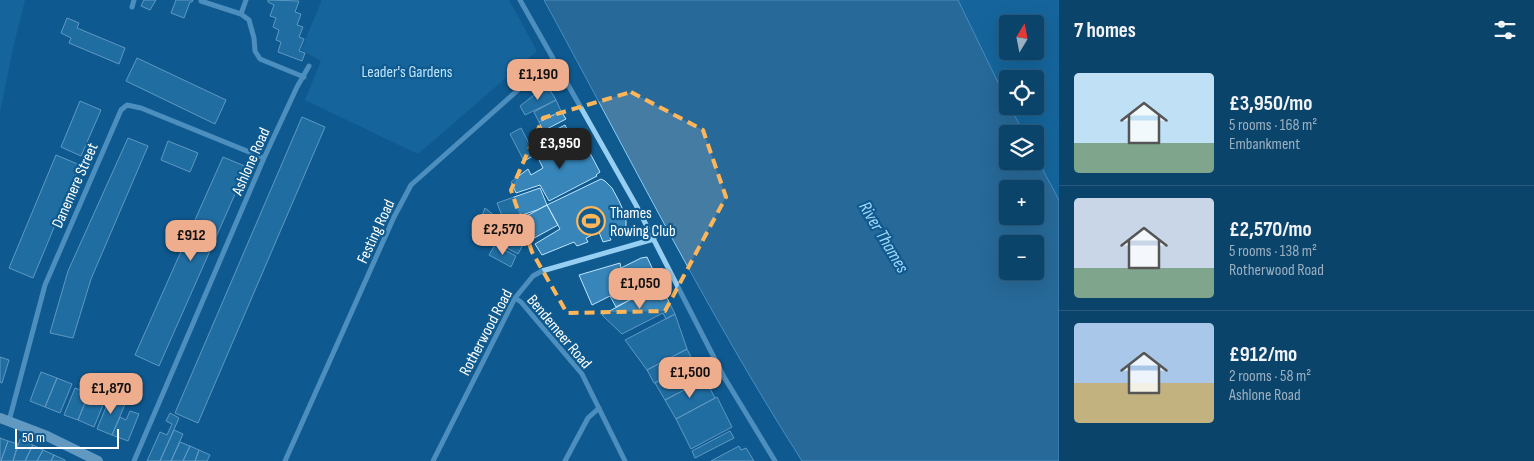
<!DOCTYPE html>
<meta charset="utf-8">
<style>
:root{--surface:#0b446b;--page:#144b71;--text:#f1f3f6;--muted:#9ab0c1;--line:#2b5c7e;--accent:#eead8d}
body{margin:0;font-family:"Sofia Sans Condensed",sans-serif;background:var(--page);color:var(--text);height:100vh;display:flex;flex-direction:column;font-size:19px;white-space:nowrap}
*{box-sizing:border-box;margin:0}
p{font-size:16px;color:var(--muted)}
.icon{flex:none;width:28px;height:28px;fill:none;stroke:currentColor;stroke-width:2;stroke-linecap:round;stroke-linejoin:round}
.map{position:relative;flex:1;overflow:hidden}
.side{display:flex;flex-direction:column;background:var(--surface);width:475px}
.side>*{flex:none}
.needle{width:32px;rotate:10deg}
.buttons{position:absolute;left:999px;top:15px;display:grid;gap:10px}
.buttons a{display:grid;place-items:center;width:45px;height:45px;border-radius:5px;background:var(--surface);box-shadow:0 5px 20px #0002,0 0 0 1px var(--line);font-size:25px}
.scale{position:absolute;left:15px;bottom:12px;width:104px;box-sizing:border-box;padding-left:5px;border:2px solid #fff;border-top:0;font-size:14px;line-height:18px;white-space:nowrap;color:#fff;-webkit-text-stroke:4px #0f5a8f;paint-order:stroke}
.price{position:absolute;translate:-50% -42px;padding:0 11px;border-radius:10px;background:var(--accent);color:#111;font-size:16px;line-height:32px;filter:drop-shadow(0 1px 2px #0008)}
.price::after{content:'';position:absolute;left:50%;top:30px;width:15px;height:11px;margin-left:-8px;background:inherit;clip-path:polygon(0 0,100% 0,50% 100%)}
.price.active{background:#222;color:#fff}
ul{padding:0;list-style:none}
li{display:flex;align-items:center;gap:15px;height:125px;padding:0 15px}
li+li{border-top:1px solid var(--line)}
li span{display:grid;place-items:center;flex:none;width:140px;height:100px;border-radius:5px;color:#555}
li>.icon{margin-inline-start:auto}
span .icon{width:60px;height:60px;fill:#fffc;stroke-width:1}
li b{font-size:21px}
h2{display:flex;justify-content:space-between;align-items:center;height:60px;padding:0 15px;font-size:21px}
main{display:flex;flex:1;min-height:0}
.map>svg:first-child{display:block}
.green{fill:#1d74ac;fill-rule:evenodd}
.water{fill:#457ca3;stroke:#88cdf7;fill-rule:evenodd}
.building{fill:#3785b9;stroke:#bee5fe}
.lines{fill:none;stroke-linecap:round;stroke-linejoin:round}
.minor{stroke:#97cff3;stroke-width:5}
.secondary{stroke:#c6e6fd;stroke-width:10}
.marked{fill:none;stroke:#ffb659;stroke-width:4;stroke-dasharray:10 6;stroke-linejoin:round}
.labels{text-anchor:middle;stroke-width:4.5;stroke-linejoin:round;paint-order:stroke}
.park-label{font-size:16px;fill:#bee5fe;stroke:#0f5a8f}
.street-label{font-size:16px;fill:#fff;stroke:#0f5a8f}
.poi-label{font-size:16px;fill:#fff;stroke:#0f5a8f;text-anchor:start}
.water-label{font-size:18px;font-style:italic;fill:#a3d8fb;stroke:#0f5a8f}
</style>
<main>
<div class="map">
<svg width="1059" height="461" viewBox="0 0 1059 461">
<rect width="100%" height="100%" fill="#0f5a8f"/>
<path class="green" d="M0,0H25L13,48L0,112Z
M322,0H509L537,51L418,154L305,100L321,61L301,50Z
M951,0H1059V213L1035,161V134H1018ZM1008,24H1035V51H1008ZM1008,79H1035V106H1008Z"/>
<path class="water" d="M544,0H958L1007,101L1008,106H1010L1024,134H1008V161H1035V155L1059,200V461H802C707,312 628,154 544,0ZM1008,189H1035V216H1008ZM1008,244H1035V271H1008Z"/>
<path class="building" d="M144,0H156L150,10L141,6Z
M176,0H193L192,2H190L184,18L171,13Z
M268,0L299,1L295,12L301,14L297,25L303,27L299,37L304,39L299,51L305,53L302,61L278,52L281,42L276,40L279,30L273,27L276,18L270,16L274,5L268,2Z
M67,18L79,23L77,28L125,48L119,64L69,43L71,38L61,33Z
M137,58L226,100L215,124L126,81Z
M547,85L556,100L525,115L520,106Z
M556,100L561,111L539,122L534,112Z
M80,101L101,110L81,156L61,147Z
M561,111L566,119L543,131L539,122Z
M302,117L325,127L198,423L175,413Z
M565,125L571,137L536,155L530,143Z
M521,128L535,155L524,161L510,134Z
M128,138L148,146L91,279L73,338L50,333L68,271Z
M575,138L576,141L582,138L600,172L596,175L597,176L549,201L540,185L516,193L511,182L528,169L531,175L543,168L538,158Z
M168,141L198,153L190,172L161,160Z
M56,155L80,165L33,278L9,268Z
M223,157L247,167L159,366L135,355Z
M601,179L605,181L612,188L619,201L626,217V226L609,235L611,240L603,242L599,232L586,238L588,242L577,246L574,242L542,255L535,244L560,229L547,205Z
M540,188L547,205L537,210L504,221L497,203Z
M547,205L558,225L527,242L510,225Z
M485,208L495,216L506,227L524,243L518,254L492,240L497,229L480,221Z
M495,245L516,256L511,267L489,255Z
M647,257L655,274L651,276L656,286L616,307L610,296L592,305L579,275L620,263L621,268L641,258Z
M660,284L675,314L666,319L663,313L622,334L602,315Z
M675,314L687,349L647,370L625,340Z
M687,349L694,363L654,383L647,370Z
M0,357L9,360L2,383L0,382Z
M694,363L705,379L665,400L655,383Z
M41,372L57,378L45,407L30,401Z
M57,378L72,384L60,413L45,407Z
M705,379L715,398L676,419L665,400Z
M75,388L89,393L78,420L64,415Z
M89,393L105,400L94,427L78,420Z
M111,395L126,402L112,435L97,429Z
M717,397L732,427L691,449L676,419Z
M130,411L139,414L128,441L112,435L120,417L126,420Z
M170,413L179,418L160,461H147L160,432L167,435L172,424L166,421Z
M174,430L183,434L171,461H160Z
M730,431L734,438L695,458L692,451Z
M0,438L8,441L1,461H0Z
M20,439L33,445L25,461H13Z
M8,441L18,444L13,461H1Z
M180,442L190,446L183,461H171Z
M33,445L43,450L37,461H25Z
M190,446L199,450L195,461H183Z
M739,446L741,450L746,448L754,461H711Z
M43,450L54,455L51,461H37Z
M199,450L210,455L207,461H195Z
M54,455L65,460V461H51Z"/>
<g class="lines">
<path class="minor" d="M520,0L636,205L724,377L775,461
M201,1L241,14L249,20L254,38L255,51L260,59L304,77
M132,7L134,0
M241,14L246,0
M515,298L521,302L582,374L625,461
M9,421L45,285L121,110L127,105L141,108L264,158
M134,461L264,158L297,87L309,66
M285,461L394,217L411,185L553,59
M433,461L515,298L533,276L542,271L654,239
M565,461L588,418L599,408"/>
<path class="secondary" d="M0,418L47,436L98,461"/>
</g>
<path d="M0 0H1059V461H0ZM631,92L703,130L726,197L665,311L567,313L532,252L511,190L543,118Z" fill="#0f5a8f" fill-opacity=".55" fill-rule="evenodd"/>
<path class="marked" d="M631,92L703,130L726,197L665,311L567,313L532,252L511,190L543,118Z"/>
<defs>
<symbol id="stadium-ring" viewBox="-11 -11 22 22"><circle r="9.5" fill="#0f5a8f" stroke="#ffb659" stroke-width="1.5"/><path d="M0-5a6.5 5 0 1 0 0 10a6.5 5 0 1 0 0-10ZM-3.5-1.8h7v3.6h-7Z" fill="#ffb659"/></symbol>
</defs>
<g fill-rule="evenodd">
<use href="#stadium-ring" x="575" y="205" width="32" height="32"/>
</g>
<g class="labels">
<g class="park-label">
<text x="407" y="77">Leader's Gardens</text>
</g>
<g class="street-label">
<text transform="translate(250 161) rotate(-66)" y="6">Ashlone Road</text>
<text transform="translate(74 185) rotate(-66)" y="6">Danemere Street</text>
<text transform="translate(375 231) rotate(-65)" y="6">Festing Road</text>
<text transform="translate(560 331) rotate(50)" y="6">Bendemeer Road</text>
<text transform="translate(485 332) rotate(-62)" y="6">Rotherwood Road</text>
</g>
<g class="poi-label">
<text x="610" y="218">Thames<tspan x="610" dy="18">Rowing Club</tspan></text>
</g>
<g class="water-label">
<text transform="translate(884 237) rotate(59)" y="6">River Thames</text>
</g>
</g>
</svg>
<div class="buttons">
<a><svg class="needle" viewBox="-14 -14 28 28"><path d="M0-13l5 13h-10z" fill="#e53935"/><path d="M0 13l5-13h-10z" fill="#9ab0c1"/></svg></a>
<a><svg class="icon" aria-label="locate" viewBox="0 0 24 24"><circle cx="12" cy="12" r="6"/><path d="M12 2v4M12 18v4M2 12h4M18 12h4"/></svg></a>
<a><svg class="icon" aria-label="layers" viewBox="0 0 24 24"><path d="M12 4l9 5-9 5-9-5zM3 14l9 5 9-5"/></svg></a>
<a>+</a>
<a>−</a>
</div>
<div class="scale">50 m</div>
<b class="price" style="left:538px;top:101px">£1,190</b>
<b class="price active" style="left:560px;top:170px">£3,950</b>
<b class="price" style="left:503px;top:256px">£2,570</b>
<b class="price" style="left:191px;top:262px">£912</b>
<b class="price" style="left:640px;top:310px">£1,050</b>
<b class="price" style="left:690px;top:399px">£1,500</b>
<b class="price" style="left:111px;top:415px">£1,870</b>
</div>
<section class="side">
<h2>7 homes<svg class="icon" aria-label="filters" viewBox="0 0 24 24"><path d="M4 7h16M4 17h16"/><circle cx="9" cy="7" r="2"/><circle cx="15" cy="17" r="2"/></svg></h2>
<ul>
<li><span style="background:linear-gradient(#bfe0f5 70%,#7fa58c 0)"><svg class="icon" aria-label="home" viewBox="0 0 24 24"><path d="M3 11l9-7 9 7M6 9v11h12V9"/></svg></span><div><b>£3,950/mo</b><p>5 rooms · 168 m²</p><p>Embankment</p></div></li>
<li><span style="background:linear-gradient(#c9d6e8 70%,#7fa58c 0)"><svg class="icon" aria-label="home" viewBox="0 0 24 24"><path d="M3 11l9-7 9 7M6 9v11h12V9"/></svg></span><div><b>£2,570/mo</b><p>5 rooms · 138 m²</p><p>Rotherwood Road</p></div></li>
<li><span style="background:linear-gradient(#a9c7e8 60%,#c2b280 0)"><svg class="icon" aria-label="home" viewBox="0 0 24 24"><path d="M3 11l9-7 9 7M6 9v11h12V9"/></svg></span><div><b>£912/mo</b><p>2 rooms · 58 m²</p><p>Ashlone Road</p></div></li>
</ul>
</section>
</main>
